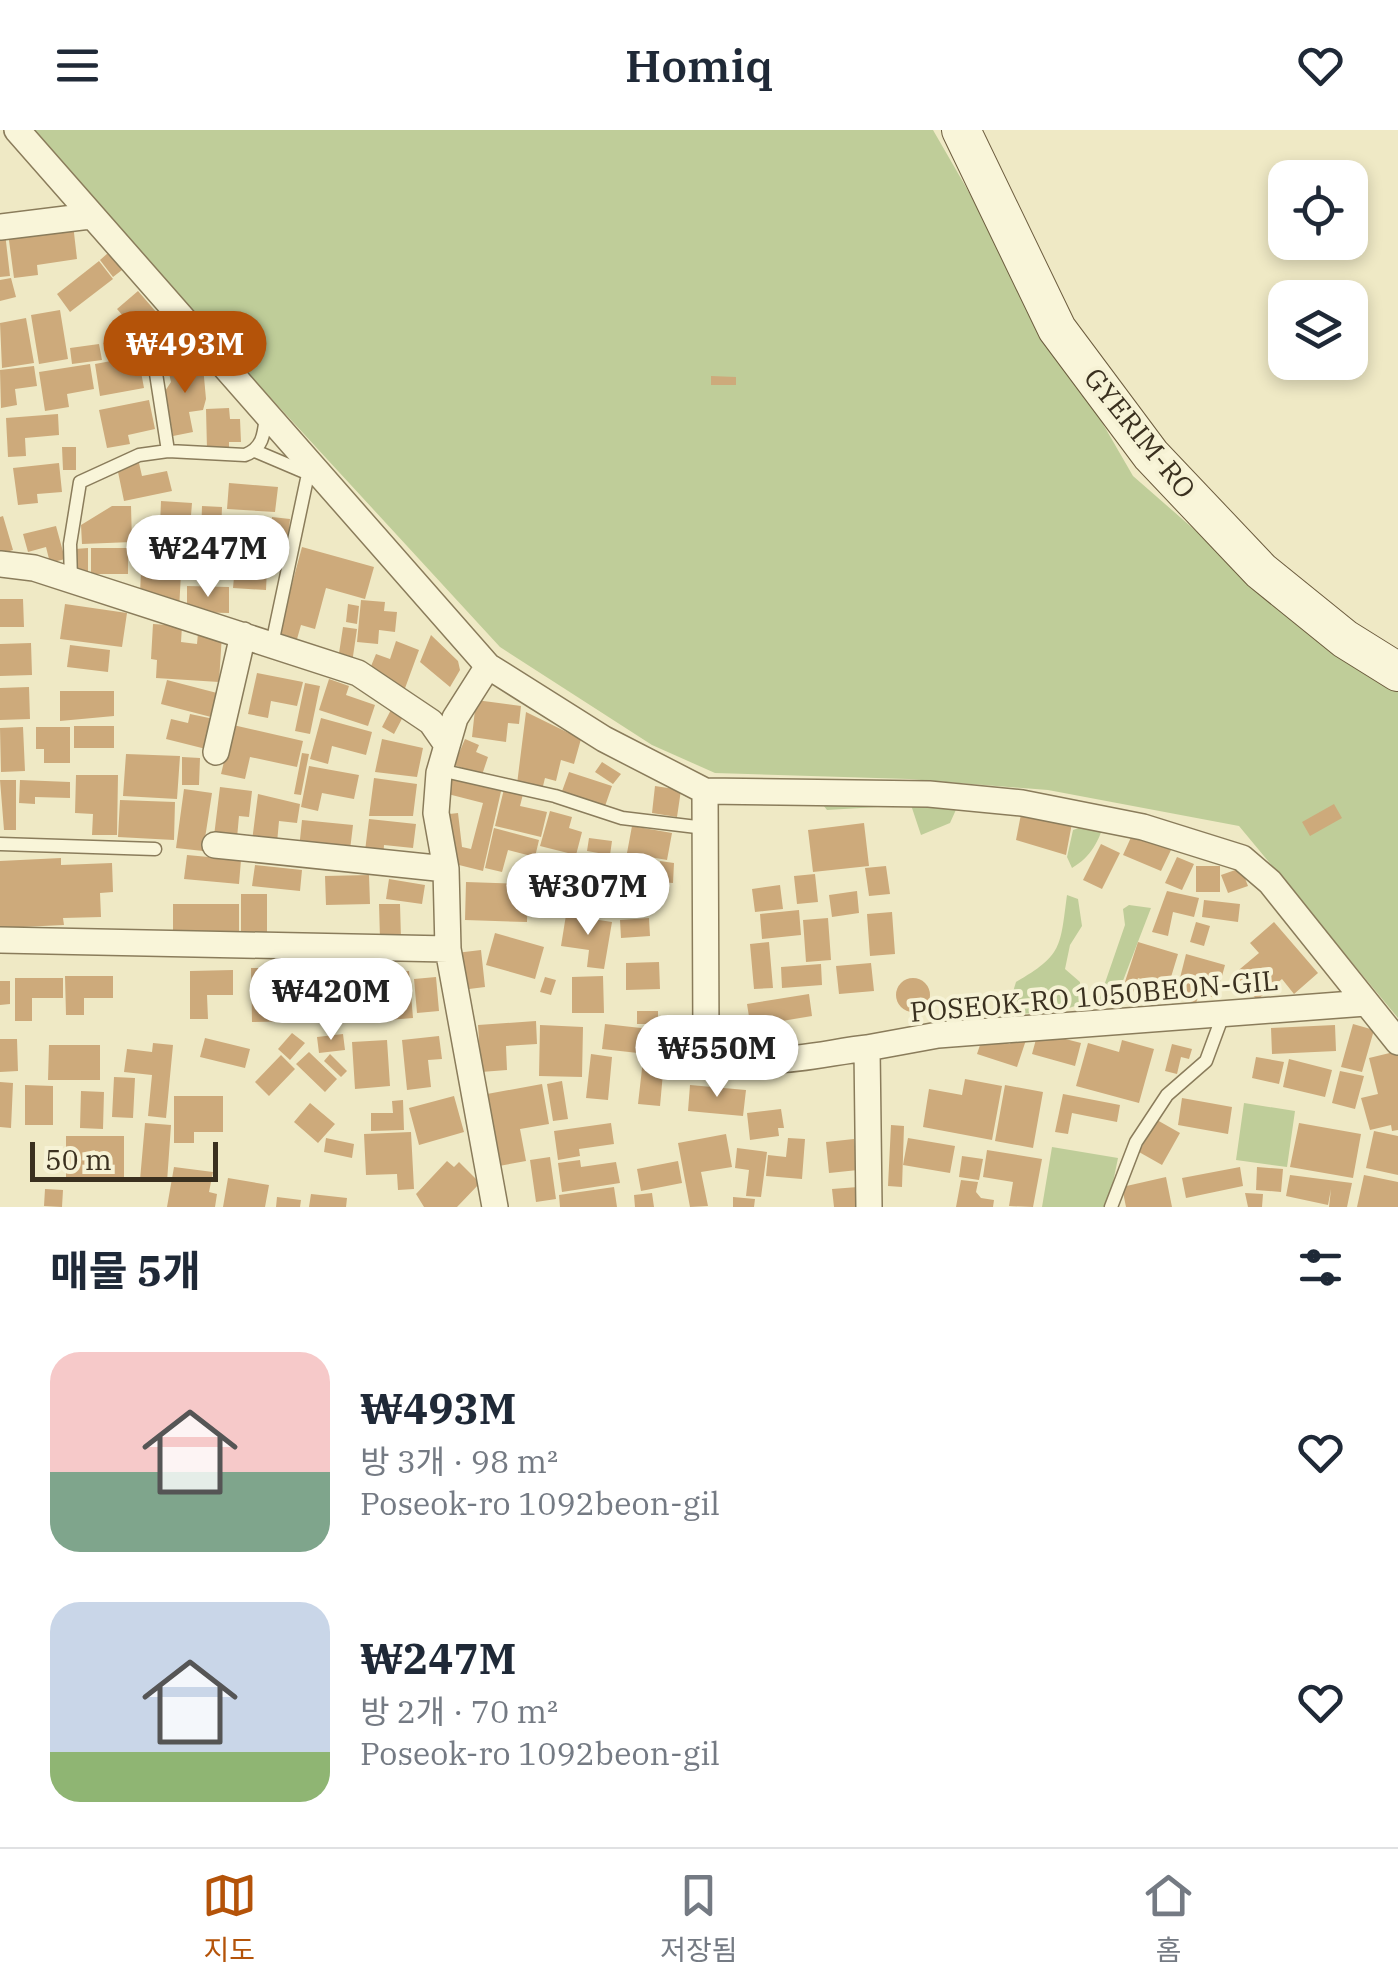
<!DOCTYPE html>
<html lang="ko">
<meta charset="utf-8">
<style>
:root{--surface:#fff;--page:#f6f6f7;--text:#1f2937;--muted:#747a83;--line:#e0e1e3;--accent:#b45309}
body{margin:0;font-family:"IBM Plex Serif","Noto Sans KR",serif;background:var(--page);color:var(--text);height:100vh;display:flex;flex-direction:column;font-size:38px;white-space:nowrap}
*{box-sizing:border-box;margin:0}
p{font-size:32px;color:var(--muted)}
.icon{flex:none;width:55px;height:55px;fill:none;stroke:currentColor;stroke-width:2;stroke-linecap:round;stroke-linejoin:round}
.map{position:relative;height:1077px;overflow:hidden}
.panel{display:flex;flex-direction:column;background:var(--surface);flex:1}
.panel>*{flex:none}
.fabs{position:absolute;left:1268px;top:30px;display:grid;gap:20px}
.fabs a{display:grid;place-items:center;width:100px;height:100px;border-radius:20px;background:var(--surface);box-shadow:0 5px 15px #0003;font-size:50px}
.scale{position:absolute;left:30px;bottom:25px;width:188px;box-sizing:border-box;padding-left:10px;border:5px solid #3a301f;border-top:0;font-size:28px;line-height:35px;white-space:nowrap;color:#3a301f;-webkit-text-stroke:8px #f6f2d5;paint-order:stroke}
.price{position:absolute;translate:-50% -85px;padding:0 22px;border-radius:35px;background:#fff;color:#222;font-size:32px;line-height:65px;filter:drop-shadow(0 2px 5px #0008)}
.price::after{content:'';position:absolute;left:50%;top:60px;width:30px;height:22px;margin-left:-15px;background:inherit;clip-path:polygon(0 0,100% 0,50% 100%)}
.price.on{background:var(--accent);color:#fff}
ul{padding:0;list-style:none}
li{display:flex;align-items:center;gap:30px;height:250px;padding:0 50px}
li span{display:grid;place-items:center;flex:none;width:280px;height:200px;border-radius:30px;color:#555}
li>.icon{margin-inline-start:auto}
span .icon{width:120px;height:120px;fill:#fffc;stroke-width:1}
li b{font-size:42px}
h2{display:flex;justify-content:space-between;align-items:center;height:120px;padding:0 50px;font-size:42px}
header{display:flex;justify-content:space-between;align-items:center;height:130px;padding:0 50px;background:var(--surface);font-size:45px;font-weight:600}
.menu{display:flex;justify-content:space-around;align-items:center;height:140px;border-top:2px solid var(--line);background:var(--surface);font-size:28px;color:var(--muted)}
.menu a{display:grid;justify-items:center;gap:5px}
.menu .on{color:var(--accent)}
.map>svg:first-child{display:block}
.green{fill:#bfcd99}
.building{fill:#cdaa7b}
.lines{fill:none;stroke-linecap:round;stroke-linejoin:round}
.lane-casing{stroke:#8a7c5b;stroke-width:15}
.street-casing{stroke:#8a7c5b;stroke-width:28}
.secondary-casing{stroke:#6c5c3e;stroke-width:40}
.lane{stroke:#f9f5d9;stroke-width:12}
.street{stroke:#f9f5d9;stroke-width:25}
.secondary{stroke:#f9f5d9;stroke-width:38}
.labels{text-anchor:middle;stroke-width:8;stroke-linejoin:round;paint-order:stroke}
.street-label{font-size:28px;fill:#3a301f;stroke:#f6f2d5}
</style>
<header><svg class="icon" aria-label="menu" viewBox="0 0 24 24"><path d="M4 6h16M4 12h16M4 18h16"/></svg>Homiq<svg class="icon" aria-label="heart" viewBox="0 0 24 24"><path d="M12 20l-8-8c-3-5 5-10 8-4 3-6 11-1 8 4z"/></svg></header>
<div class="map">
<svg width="1398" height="1077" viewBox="0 0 1398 1077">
<rect width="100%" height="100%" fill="#efe9c5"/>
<path class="green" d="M33,0H933L1133,346L1260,457L1398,561V888L1239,696L1048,660L909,649L715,643L652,615L500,517L118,102Z
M805,652L959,673L950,693L921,705L911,675L827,680Z
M1105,689C1100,710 1091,727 1072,738L1067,727L1073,700Z
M1067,765L1078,769L1082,796L1070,815L1065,839L1080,852L1081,874L1057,882L1016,884L1008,878L1016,852C1063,825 1060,817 1067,765Z
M1129,775L1151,778L1114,874L1097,876L1125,795L1123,779Z
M1244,973L1295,981L1287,1037L1236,1030Z
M1052,1017L1118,1028L1108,1077H1042Z"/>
<path class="building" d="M73,94L77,129L37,135L38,145L14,148L8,103Z
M0,103H5L10,146L0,147Z
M108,123L122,140L113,147L100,130Z
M99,131L113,149L70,182L57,164Z
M11,148L16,167L0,171V150Z
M138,161L176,205L155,223L117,179Z
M60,180L68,229L39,234L31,185Z
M26,188L34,233L2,238L0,193Z
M131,199L135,223L111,227L107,204Z
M99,214L102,230L72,234L70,218Z
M138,226L144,258L100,266L95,234Z
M186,231L188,239L203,236L206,269L203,280L189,282L193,302L173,306L165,261L171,252L167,235Z
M90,234L94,259L67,264L69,277L45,281L39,242Z
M34,236L37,256L15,259L17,275L1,278L0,240Z
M711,246L736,247V255H711Z
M149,270L155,299L128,305L130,314L107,318L99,280Z
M229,278L230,289H240L241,312H229V318L207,319L206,279Z
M58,284L59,305L25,308L26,326L8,327L6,288Z
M62,317H76V340H63Z
M59,333L62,362L37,364L38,373L18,375L13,338Z
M139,333L142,346L167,341L172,361L124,371L117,337Z
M229,353L278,357L275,382L227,379Z
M161,371L192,373L190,398L160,396Z
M112,376H131L132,412L82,414L81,395Z
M202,376L222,377L221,405H229L228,427L193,426V407H201Z
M3,386L13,420L0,424V387Z
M272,387L290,389L286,431L268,430Z
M56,396L65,429L50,433L46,417L28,422L23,404Z
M156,403L189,405L188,425L155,423Z
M302,417L374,437L365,469L326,458L315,499L301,495L297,509L282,504V491Z
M88,418V445H75V419Z
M91,418H128V444H91Z
M235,436L267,438L266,460L233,458Z
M141,441L181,443L179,480L140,465Z
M187,456L229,457V483L187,482Z
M0,469H23L24,497H0Z
M361,470L385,472L384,481L397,482L395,502L379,500L378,514L357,512Z
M65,474L127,483L122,517L60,509Z
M348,474L359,476L357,494L346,492Z
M153,494L182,496L181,512L197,514L198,503L222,504L219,552L156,548L157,530L151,529Z
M343,497L357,499L352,533L338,530Z
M431,505L458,531L460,540L450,557L420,532Z
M396,511L419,520L404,561L367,546L376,524L390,529Z
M31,513L32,545L0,546V514Z
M70,515L110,520L108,542L67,537Z
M257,543L303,552L297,576L271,571L268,588L248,584Z
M329,549L349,556L346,565L375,575L368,596L319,580Z
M167,550L217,563L211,587L161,574Z
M305,553L320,556L310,604L295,601Z
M29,557L30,589L0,590V558Z
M60,561H114V586L60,591Z
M476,570L521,576L519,594L508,593L506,612L472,607Z
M393,576L405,583L394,604L382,597Z
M526,582L581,609L574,634L561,630L556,651L545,648L542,660L517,654Z
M190,584L214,589L206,619L166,609L171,589L188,593Z
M321,588L372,602L366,625L332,616L328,634L310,629Z
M233,595L303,611L297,637L250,627L245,649L221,644Z
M74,596H114V618H74Z
M23,597L25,641L1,642L0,598Z
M36,597H70V633H44V619H36Z
M382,609L423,618L417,647L375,642Z
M465,609L479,615L476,622L488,627L482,645L454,635Z
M302,623L309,624L301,665L294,664Z
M126,624L180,626L177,669L123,666Z
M182,627L200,628L199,655H182Z
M602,632L621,644L613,654L595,642Z
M309,636L359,645L354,669L322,663L318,681L301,677Z
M569,642L612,656L604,679L561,664Z
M449,644L502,657L483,741L447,732L441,685L458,683L462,717L471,719L483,673L444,663Z
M76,645H118L117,705H92L93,684L75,683Z
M374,648L417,654L413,686H369Z
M0,650H16V700H4Z
M20,650L70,652V668L35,667V674L19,673Z
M655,656L681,660L677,687L652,683Z
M220,657L252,661L249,687L239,686L237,708L214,706Z
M184,659L212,663L203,721L176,718Z
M504,659L523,664L520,676L547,682L541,707L495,696Z
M258,664L300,674L297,693L279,691L277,713L252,711Z
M120,670L175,672L174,710L118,707Z
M1334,674L1342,688L1310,706L1302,692Z
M1022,679L1073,688L1066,725L1016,710Z
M550,681L572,687L569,698L582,702L576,725L540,716Z
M369,689L416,694L413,718L384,715L383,730L364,729Z
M302,690L353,695L350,720L299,719Z
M864,693L869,736L813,742L808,700Z
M632,696L672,703L667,730L627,723Z
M494,698L539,710L535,727L508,720L502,742L485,738Z
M1133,703L1171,720L1161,741L1123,725Z
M589,708L612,711L610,725L587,721Z
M1101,714L1120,723L1102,759L1083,750Z
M187,725L241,730L239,754L184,749Z
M1177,727L1194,734L1182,760L1165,753Z
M61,728V735L112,733L113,762L100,763L101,787L63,788L64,795L0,798V731Z
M552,730H584V742H597V769H552Z
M660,731L674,733L673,753L658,752Z
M255,735L302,740L300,761L252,756Z
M886,736L890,764L869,766L865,738Z
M1196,736H1220V762H1196Z
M1241,738L1248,756L1228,763L1221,745Z
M815,744L818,772L797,774L794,746Z
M369,745L370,774L326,775L325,746Z
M389,749L425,755L422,774L386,769Z
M466,752L528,754L527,792L465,790Z
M780,755L783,779L755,782L752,759Z
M857,761L859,783L832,787L829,765Z
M1167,761L1199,768L1194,787L1173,782L1168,806L1152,802Z
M241,764H267V811H241Z
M1204,770L1240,774L1238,792L1202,787Z
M173,774H239V808H184V800H173Z
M379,774H400L401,809H380Z
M799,780L801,805L762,809L760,784Z
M892,782L895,824L870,826L867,784Z
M566,785L612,792L604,839L587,837L589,820L561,816Z
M649,788L650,806L621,808L620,790Z
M828,788L831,830L806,832L803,790Z
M1196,792L1210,796L1204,816L1190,812Z
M1274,792L1318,843L1294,864L1282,849L1257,870L1234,844L1259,823L1250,813Z
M495,803L544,817L535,849L486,835Z
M769,812L773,858L754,859L750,814Z
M1138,812L1178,824L1168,857L1138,848L1129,874L1119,870Z
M481,820L485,857L461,860L456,823Z
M1186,824L1225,835L1216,868L1199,864L1196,873L1175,868Z
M659,832L660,859L626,860V833Z
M871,833L874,861L839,864L836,836Z
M821,834L822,855L782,858L781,837Z
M386,836L387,842L409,841L413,888L364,892L361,838Z
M251,838H277V866H303L304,891L252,892Z
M331,838L332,868H351V891H308L307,839Z
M233,840V865H207L208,889H190V841Z
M65,846H113V868H84V885H66Z
M603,846L604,883H572V847Z
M436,847L439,881L417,883L414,849Z
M545,847L556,850L551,865L540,862Z
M15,848H63V868H32V891H15Z
M896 865a17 17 0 1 1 34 0a17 17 0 1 1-34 0Z
M0,851H10V874L0,875Z
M809,864L812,886L770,893L772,910L753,912L747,874Z
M637,881H658V894H637Z
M536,891L537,914L506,916L507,940L481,942L478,895Z
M605,894L650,899L647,924L602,919Z
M1353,894L1374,900L1362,942L1341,937Z
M540,895L583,897L582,947L539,946Z
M1335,895L1336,921L1272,924L1271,898Z
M1038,902L1081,913L1075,936L1032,924Z
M292,903L305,913L290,930L278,919Z
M343,904L345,920L319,923L317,907Z
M439,906L442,929L428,930L431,957L407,960L402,910Z
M983,906L1010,914L1013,906L1026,910L1017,937L977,924Z
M205,908L250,919L245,938L200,927Z
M0,909H17L18,941L0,942Z
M387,910L390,956L355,959L352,912Z
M1122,910L1154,919L1139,973L1076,956L1088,913L1119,922Z
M153,913L173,915L166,988L148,986L152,945L124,942L127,919L152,922Z
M1172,914L1192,919L1189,929L1181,927L1177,944L1165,941Z
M49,915H100V950H48Z
M1398,921V1000L1392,1001L1391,995L1370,1000L1361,968L1378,964L1369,928Z
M309,922L337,949L325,962L296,934Z
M330,924L347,941L341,947L324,931Z
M591,924L612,927L608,970L586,968Z
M281,925L295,939L269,966L255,952Z
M1256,927L1284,932L1279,954L1252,948Z
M1289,929L1332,940L1325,967L1283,957Z
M643,930L664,932L660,976L638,974Z
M1340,941L1364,946L1355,979L1332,973Z
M114,947L135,948L133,988L112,987Z
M965,949L1002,956L992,1010L923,997L929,959L962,965Z
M562,951L568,989L553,991L547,954Z
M0,952L13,953L11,998L0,997Z
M542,954L549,994L520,999L526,1031L499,1036L487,964Z
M25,955L53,956V995H25Z
M690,955L746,960L743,986L688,981Z
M1005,955L1043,962L1033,1018L995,1011Z
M81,961L104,962L103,999L80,998Z
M1063,964L1120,975L1117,992L1072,983L1068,1004L1055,1002Z
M174,966H223V1002H194V1013H174Z
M454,966L464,1002L419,1015L409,978Z
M1182,968L1232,977L1228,1004L1178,995Z
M403,970L404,1000L371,1001V983H393L392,971Z
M310,973L335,994L318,1013L294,992Z
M781,979L784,998H778L779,1006L750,1010L747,983Z
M1157,990L1180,1003L1162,1035L1139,1022Z
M145,993L171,995L167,1052L140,1050Z
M611,993L614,1014L579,1019L580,1026L558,1030L554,1001Z
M1299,993L1361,1004L1353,1048L1290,1037Z
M891,995L904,996L902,1057L888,1056Z
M1374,1001L1398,1006V1045L1366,1038Z
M411,1002L414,1059L398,1060L397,1044L366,1045L364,1004Z
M726,1004L732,1037L701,1042L708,1076L690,1077L678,1013Z
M66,1006H124V1048H66Z
M326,1008L354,1014L352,1028L324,1022Z
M788,1008L805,1009L802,1049L766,1046L768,1025L786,1027Z
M908,1008L955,1016L950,1043L903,1035Z
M854,1009L858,1040L829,1043L826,1012Z
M737,1018L767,1022L761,1067L746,1066L749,1040L735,1038Z
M987,1020L1042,1029L1033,1077L1009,1076L1013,1052L983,1047Z
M962,1026L983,1029L979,1050L959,1047Z
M550,1027L556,1069L536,1072L530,1030Z
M580,1030L581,1037L616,1032L620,1053L562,1062L558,1033Z
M447,1031L454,1037L459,1032L480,1053L457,1077H424L416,1064Z
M678,1031L682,1053L641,1061L637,1039Z
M174,1037L213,1042L209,1062L217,1064L215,1077H167Z
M1240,1037L1243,1056L1186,1068L1182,1048Z
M1257,1037L1283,1039L1281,1062L1256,1060Z
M1290,1045L1352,1053L1347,1077H1329L1331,1059L1328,1075L1286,1066Z
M1364,1045L1398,1052V1077H1357Z
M1166,1047L1172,1077H1126L1122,1057Z
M228,1048L269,1055L265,1077H223Z
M961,1050L978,1052L976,1062L981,1068L994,1070L993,1077H956Z
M614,1057L617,1077H560L559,1065Z
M858,1057L860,1077H834L832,1059Z
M45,1059L63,1060L62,1077L44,1076Z
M652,1063L654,1077H635L634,1065Z
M1245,1063L1263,1064L1262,1077H1248Z
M311,1064L347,1068L346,1077H309Z
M277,1067L301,1070L300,1077H276Z
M733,1067L755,1069L754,1077H733Z"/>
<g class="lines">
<defs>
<path id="lane" d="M193,204L155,237L168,321L245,325C263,318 264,304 266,286
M255,321L314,346
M71,451L70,414L80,352L139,325L168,321
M272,514L308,344
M440,640L555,666L622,688L705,698
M0,714L155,719
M1111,1077L1136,1012L1167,965L1206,931L1223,885"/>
<path id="street" d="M17,0L488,536L604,609L705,661L929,664L1022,673L1143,697L1242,728L1270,752L1398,912
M0,97L90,86
M0,434L34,438L358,543L431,592L447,615
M488,536L455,588L439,643L436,683L446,739L448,819L495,1077
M216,622L243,505
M705,661L706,910C744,947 818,923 867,918
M215,715L446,739
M0,810L448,819
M869,1077L867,918L938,905L1366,873"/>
<path id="secondary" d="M961,0L1057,199L1151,325L1261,441L1345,509L1398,542"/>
</defs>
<use href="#lane" class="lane-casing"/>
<use href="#street" class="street-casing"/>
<use href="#secondary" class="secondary-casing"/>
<use href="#lane" class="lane"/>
<use href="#street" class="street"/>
<use href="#secondary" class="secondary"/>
</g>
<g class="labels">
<g class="street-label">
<text transform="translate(1140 303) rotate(51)" y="10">GYERIM-RO</text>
<text transform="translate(1094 866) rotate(-5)" y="10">POSEOK-RO 1050BEON-GIL</text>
</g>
</g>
</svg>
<div class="fabs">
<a><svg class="icon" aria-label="locate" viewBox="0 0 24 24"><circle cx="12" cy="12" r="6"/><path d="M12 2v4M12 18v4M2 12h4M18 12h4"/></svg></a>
<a><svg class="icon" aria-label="layers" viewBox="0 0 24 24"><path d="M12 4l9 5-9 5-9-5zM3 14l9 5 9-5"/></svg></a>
</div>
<div class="scale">50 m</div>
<b class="price on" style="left:185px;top:266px">₩493M</b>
<b class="price" style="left:208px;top:470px">₩247M</b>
<b class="price" style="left:588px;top:808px">₩307M</b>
<b class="price" style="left:331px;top:913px">₩420M</b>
<b class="price" style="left:717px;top:970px">₩550M</b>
</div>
<section class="panel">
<h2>매물 5개<svg class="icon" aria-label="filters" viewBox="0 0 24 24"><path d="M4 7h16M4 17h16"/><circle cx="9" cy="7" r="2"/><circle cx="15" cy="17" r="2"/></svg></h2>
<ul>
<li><span style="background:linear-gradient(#f6c9c9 60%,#7fa58c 0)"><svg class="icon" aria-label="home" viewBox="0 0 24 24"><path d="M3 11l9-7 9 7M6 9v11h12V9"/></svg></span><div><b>₩493M</b><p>방 3개 · 98 m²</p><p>Poseok-ro 1092beon-gil</p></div><svg class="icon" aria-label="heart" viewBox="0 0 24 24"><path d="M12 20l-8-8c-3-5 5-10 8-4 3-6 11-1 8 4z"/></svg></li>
<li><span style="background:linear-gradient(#c9d6e8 75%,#8fb573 0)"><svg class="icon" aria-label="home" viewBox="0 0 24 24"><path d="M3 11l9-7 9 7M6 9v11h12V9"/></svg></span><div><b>₩247M</b><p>방 2개 · 70 m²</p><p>Poseok-ro 1092beon-gil</p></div><svg class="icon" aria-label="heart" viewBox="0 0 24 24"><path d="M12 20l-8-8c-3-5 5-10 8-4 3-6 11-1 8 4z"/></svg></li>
</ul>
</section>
<nav class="menu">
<a class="on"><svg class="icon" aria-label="map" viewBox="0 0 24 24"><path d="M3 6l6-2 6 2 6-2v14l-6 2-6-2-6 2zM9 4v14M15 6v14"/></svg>지도</a>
<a><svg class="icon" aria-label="saved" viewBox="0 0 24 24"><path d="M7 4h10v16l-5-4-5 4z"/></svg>저장됨</a>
<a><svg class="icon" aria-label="home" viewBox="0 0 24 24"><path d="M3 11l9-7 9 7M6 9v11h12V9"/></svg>홈</a>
</nav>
